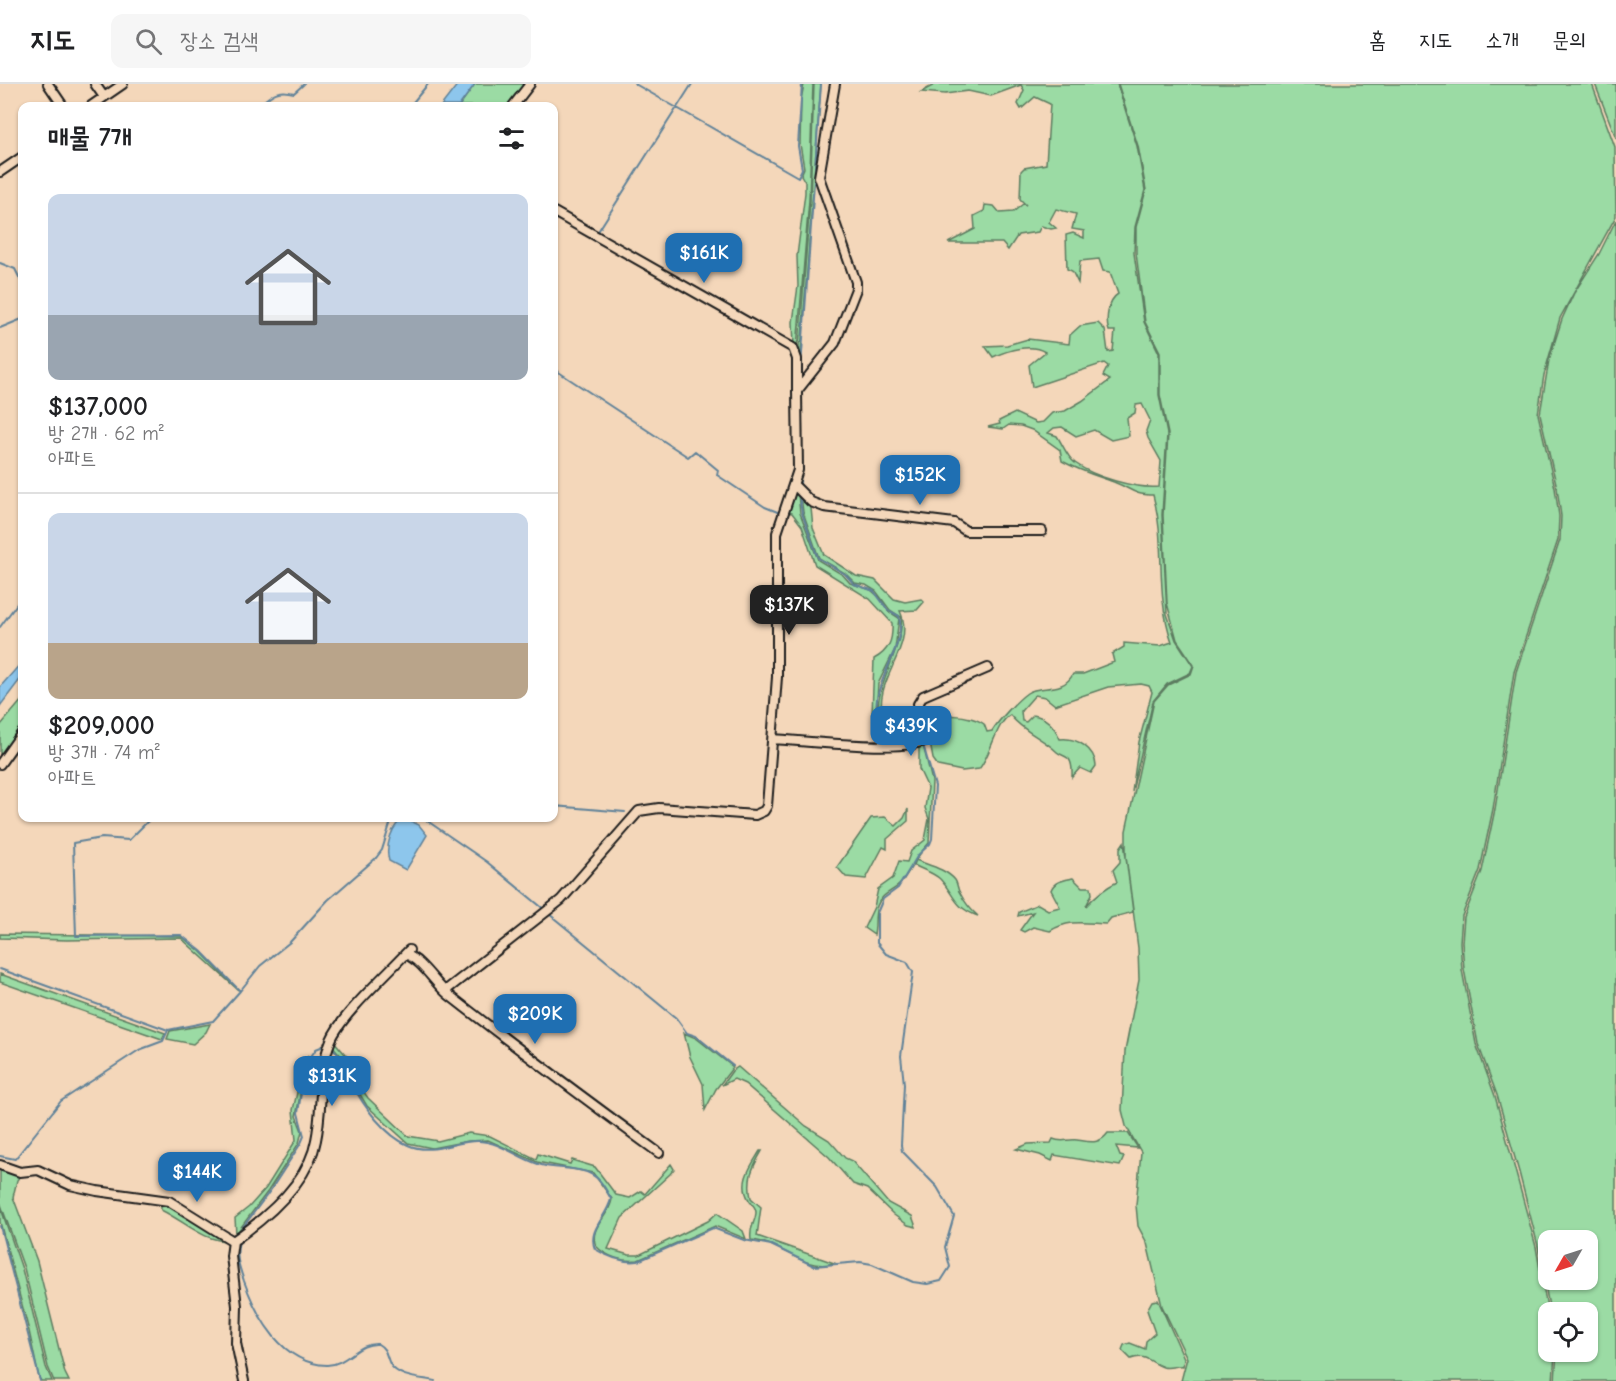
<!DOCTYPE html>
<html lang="ko">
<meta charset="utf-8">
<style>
:root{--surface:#fff;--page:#f6f6f6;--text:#202124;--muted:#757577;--line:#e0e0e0;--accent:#1f6fb2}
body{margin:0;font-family:"Comic Neue","Poor Story",sans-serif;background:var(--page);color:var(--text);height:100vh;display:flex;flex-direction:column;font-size:22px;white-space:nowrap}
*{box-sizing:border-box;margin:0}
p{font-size:20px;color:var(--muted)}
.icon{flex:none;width:33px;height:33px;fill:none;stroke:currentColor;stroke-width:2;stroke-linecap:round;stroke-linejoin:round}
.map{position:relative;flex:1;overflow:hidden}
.sheet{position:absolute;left:18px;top:18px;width:540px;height:720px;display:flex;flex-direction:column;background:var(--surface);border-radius:12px;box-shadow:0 2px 4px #0004}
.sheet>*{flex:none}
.needle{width:39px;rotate:231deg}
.fabs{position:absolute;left:1538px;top:1146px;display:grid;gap:12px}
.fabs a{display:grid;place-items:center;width:60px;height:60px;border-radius:12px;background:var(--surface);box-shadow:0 2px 4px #0004;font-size:30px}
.price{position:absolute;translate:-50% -51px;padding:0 14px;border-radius:12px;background:var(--accent);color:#fff;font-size:20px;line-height:39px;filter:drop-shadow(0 2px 3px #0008)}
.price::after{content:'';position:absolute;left:50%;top:36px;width:18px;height:14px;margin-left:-9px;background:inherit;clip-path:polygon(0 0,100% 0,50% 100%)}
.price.active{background:#222;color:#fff}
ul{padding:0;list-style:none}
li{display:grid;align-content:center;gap:12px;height:318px;padding:0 30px}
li+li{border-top:2px solid var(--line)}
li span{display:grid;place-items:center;height:186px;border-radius:12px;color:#555}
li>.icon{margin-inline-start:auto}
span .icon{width:108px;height:108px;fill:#fffc;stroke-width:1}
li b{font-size:26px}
h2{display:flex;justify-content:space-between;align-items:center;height:72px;padding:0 30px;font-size:26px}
header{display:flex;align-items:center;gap:36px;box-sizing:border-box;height:84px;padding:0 30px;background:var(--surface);border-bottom:2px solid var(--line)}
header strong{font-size:28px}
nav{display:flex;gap:33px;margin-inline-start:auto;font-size:21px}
.search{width:420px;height:54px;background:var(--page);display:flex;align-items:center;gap:15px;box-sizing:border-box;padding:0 21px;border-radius:12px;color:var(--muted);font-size:22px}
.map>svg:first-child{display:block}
.green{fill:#9bdba4;stroke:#5c7c60;stroke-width:1.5;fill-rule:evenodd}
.water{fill:#8dc6ec;stroke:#608299;stroke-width:1.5}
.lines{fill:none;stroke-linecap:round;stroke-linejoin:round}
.stream{stroke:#608299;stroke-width:2}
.minor-casing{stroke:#1c1c1c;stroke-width:12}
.minor{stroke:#f4d7ba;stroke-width:8}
</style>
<header>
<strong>지도</strong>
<div class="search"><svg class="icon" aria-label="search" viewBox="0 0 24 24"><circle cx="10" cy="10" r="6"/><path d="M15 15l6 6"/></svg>장소 검색</div>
<nav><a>홈</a><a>지도</a><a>소개</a><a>문의</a></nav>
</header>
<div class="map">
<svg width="1616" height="1297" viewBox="0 0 1616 1297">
<rect width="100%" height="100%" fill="#f4d7ba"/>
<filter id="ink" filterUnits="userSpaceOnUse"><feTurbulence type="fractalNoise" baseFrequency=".0167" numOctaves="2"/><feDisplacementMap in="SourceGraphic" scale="12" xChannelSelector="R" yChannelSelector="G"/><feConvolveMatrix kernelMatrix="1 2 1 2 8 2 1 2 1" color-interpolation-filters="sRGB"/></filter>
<g filter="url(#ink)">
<path class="green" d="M475,0H527L510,22H459Z
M804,0H813L809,116L797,264L794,262L793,238L798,202L797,172L805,109V98L801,91L804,84L800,60L801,16Z
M814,0H821L799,295L798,275L810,117Z
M936,0H1117L1137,62L1145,106L1135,143L1134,169L1144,238L1159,269V311L1167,350L1162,431L1167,530L1176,556L1193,582L1190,589L1167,600L1153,617L1132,708L1139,658L1152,608L1149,602L1141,600L1108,603L1055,621L1045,613L1035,611L1021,627L1022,637L1026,638L1033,631C1047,633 1055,643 1060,655C1077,653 1095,665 1096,682L1091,689L1080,684L1072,693C1072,686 1073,681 1069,675C1065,671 1060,671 1057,668C1044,655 1023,648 1010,631C996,639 991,671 979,685L962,687L938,682L933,675L927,642C936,626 972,631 984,640L987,648L992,647C999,636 1016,617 1027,609C1040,600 1063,610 1073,590H1083L1114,578L1112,570L1124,563V559L1160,562L1172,558C1154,506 1167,461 1153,411C1133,411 1132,405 1116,399C1097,392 1080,387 1062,377L1060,366L1032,346L1021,342L1009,341L1003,345L988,343L1000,340L999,337L1015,329L1036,339L1043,338L1052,329L1065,327L1082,317L1110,296L1103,292L1108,282L1104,279L1032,303L1029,281L1045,268C1031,259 1008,266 993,273L985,262L1007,261L1028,255L1069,260L1070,251L1080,242L1098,239L1105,246L1108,268L1113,267L1115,247H1109C1105,236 1108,216 1118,210L1110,188L1103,187L1099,175L1080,177L1078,199L1072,187L1067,185L1066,151L1073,149L1084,154V147L1072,145L1076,130L1056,125L1049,138L1056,144L1051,145L1041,142L1038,148L1018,151L1008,166L1002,159H948L975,145L974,132L984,127L985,121L994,122L1000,129L1013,128L1023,120L1026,121L1020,115L1021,87L1024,84L1046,80L1050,20L1035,13L1021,25L1018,20L1024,6L1021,1L991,12L968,7L945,10L921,8ZM1142,320L1150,336L1146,347L1148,354L1161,377L1159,403C1136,405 1094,393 1075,379C1067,373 1063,361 1057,352L1048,349L1054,344L1062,343L1076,352L1094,346L1111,356L1129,352L1127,334L1135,329L1136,321Z
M1118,0H1592L1615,63L1616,132L1560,234L1544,291L1538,330L1555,404L1559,432L1558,456L1514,588L1493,725L1480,786L1462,832L1460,858L1462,886L1476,960L1495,1012L1536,1163L1548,1229V1268L1555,1269L1553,1297H1181L1187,1274L1162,1222L1147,1159L1138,1142L1136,1121L1141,1068L1126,1042L1122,1026L1125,967L1139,896L1138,864L1126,772V747L1154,617L1168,601L1191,590L1194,581L1177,556L1167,519L1163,431L1168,350L1160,311V268L1145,238L1136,169V143L1146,106L1138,62Z
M1595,0H1616V54Z
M1616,136V1297H1555L1557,1268H1587V1228H1550L1538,1162L1519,1088L1497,1011L1478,960L1464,885L1462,858L1464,833L1482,787L1495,725L1516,588L1560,456L1561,432L1557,404L1540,330L1549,276L1562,235L1574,209L1599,170ZM1548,1156H1587V1196H1548Z
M794,407L798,410L800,429L818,476L843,491L850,499L871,506L880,514L888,527L899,534L895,565L878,600L876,631L886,640L908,642L921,654L917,658C905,643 881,649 872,631L874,575C889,567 893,556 892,539L870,515L815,481L802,442L792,429L785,428Z
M801,411L811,424L813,444L824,471L856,492L875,496L894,515L905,518L921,515L924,518L917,526L900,527C917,563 872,596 883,633L907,638L914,644L904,639L884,637C863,621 906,563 901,533L890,526L876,507L866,501L855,499L845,489L819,474L803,428Z
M22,616V646L0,676V642Z
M923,661L932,697L929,759C915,774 912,784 901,799C893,808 882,809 877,822C874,831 876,841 874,851L864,844L874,823L878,805L893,794L899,777L907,778L911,767L925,756L929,735L925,724L928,704L919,685V662Z
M908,725V737L887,755V765L883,763L866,795L846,793L837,783L871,734L885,733L896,742L904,734Z
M1124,758L1133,828L1111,834L1106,840C1084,839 1069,835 1050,847L1033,843L1024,848L1020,846L1033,828L1018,832L1019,828L1038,820L1048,826L1060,823L1051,806C1054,797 1064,796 1073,794L1082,803H1091L1092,810L1086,822C1094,813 1107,803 1117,798L1113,786L1120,778V764Z
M916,776C928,781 946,785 955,796C958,800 957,805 960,809C964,817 971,826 978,832C953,823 955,811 940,795C933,788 922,786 914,781Z
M0,850L181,852L200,867L238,906L181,854L67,856L0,854Z
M0,890L165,949L162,955L0,898Z
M210,940L206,948L193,960L167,955L170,947Z
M684,949L696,954L733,983L716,1005L705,1026L703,1000L690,973Z
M333,956L350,976L361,1004L368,1014L408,1052L438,1057L469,1049L490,1052L536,1075L538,1070L570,1080L572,1076L595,1083L616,1111L630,1114L641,1107L645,1110L671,1080L674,1085L670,1090L622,1134L608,1165L629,1171H639L708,1137L717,1129L743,1147L746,1155L715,1142L638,1176C624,1178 606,1173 596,1162C588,1143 610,1133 612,1115L593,1089L537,1078L488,1056L468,1057L432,1064L408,1059L367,1022L355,1002L348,980L331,960Z
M308,971L296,1032L302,1047L299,1059L268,1107L236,1150L235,1134L249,1123L266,1104L296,1056L293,1026L304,978Z
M738,983L806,1042L829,1056L845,1074L852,1077L888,1119L912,1132L916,1143L908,1141L894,1131L867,1105L853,1100L829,1073L745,1000L734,995L722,1001L732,987Z
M1108,1049H1128L1138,1064L1116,1062L1120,1072L1124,1073L1120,1082L1054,1071L1052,1077L1040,1071L1016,1065L1028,1060L1051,1059L1053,1055C1062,1059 1068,1055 1077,1056C1090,1058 1099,1061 1108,1049Z
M760,1067H762C752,1084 747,1094 751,1114L761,1123L757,1152L834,1179C802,1188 782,1158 751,1156C749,1141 755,1141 756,1129C756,1122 752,1121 749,1116C738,1098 751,1082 760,1067Z
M0,1083L22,1090L17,1096L13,1113L37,1177L65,1289L69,1297H54L48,1283L24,1184L0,1118Z
M161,1116L231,1157C203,1158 186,1138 161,1126Z
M0,1122L22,1185L46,1283L52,1297H41L39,1294L29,1247L0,1138Z
M1158,1216L1184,1274L1183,1282C1176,1281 1170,1285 1163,1283C1151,1279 1145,1269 1131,1275L1122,1266L1124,1261L1130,1259L1145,1265L1146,1257L1155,1249L1147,1226L1152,1217Z"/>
<path class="water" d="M458,0H475L459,22H441Z
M22,578V593L0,622V603Z
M405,734L419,741L427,751L406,786L389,777C385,763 391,740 405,734Z"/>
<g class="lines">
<path class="stream" d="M635,0L798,93L802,85L798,62L802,0
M258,22C271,11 277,4 294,9L304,0
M410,22L428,0
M597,149L692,0
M0,179L15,185L22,199
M0,244L22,235
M801,283L821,0
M554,285L688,373L695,367L718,386L717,391L765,423L780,429
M800,400L801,367
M799,412L802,429L818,474L845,490L854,500L874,507L888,526L899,532C908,565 861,612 882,637L908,641L922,653
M0,543L22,513
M554,572L558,574L554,613
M554,722L625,728
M151,734L129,756L102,754L73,759L76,852L181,851L201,867L240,907L260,882L290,858L328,816L376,774L382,766L392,734
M423,734L487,778L545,826
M549,830L676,934L687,949L696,952L733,982
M0,885L168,946L213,937L240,907
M331,962C344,974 346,987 353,1001C363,1022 386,1052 408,1061C433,1072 455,1056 479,1057C501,1058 518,1074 538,1080C555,1086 576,1082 591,1090C601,1095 606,1106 611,1115C607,1133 587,1146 595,1165C608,1173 623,1179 638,1177L713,1144L744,1156L771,1161L814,1182L860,1178L872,1180L913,1198L927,1200L941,1197L950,1183L945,1163L954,1132L937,1103L902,1067L901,1061L904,1000L901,972L913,888L907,878L886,870L877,859V829L883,815L898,804L918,771L930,760L932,755L935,702L924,664
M0,1072L15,1075L61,1017L139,966L163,957L168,946
M0,1142L40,1297
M240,1147L270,1107L301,1059L304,1052L298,1029L301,1009L308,977L316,965L326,961
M239,1157C235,1173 239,1182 244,1197C257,1233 282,1280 327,1281C347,1281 358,1258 378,1260C387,1265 386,1272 390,1280C398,1294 421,1294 435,1297"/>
<defs>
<path id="minor" d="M48,0L63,22
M95,0L104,13
M91,22L123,0
M513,22L530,0
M0,88L22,73
M554,128L793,264L797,275V307
M794,401L811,418L824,423L954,439L966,447H1042
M773,655C801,657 910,669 928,655L918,620L923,612L988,584
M0,680L22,649
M405,870C422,876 435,900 449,911C518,965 588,1017 659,1069
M445,907L561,816L639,727L659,724L755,731L764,727L767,722L777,593V449L798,386L797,307L835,259L856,205V198L819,93L835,0
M0,1081L20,1088L38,1086L70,1101L97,1107L169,1117L233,1157L231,1172L237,1222L236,1259L244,1297
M233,1157C266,1134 309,1098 316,1056C323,1023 318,987 331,956C342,930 388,889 409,866"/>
</defs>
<use href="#minor" class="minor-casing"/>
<use href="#minor" class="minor"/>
</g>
</g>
</svg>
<div class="fabs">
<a><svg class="needle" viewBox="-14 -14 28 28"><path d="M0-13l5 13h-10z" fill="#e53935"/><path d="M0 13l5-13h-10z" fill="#757577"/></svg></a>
<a><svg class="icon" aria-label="locate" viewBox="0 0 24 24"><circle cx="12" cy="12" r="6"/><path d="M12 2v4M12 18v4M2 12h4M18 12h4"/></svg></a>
</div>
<b class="price" style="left:704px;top:200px">$161K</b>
<b class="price" style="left:920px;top:422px">$152K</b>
<b class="price active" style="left:789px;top:552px">$137K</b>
<b class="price" style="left:911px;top:673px">$439K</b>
<b class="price" style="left:535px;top:961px">$209K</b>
<b class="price" style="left:332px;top:1023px">$131K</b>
<b class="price" style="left:197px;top:1119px">$144K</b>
<section class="sheet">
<h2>매물 7개<svg class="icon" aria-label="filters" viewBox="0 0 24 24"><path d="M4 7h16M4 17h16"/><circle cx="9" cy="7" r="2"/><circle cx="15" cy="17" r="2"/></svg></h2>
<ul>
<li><span style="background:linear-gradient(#c9d6e8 65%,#9aa5b1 0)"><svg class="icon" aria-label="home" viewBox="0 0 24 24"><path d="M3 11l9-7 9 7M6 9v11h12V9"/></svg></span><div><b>$137,000</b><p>방 2개 · 62 m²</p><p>아파트</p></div></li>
<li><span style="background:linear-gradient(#c9d6e8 70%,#b9a48a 0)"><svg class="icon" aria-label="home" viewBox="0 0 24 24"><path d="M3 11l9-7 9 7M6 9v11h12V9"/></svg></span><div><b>$209,000</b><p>방 3개 · 74 m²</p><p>아파트</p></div></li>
</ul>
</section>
</div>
